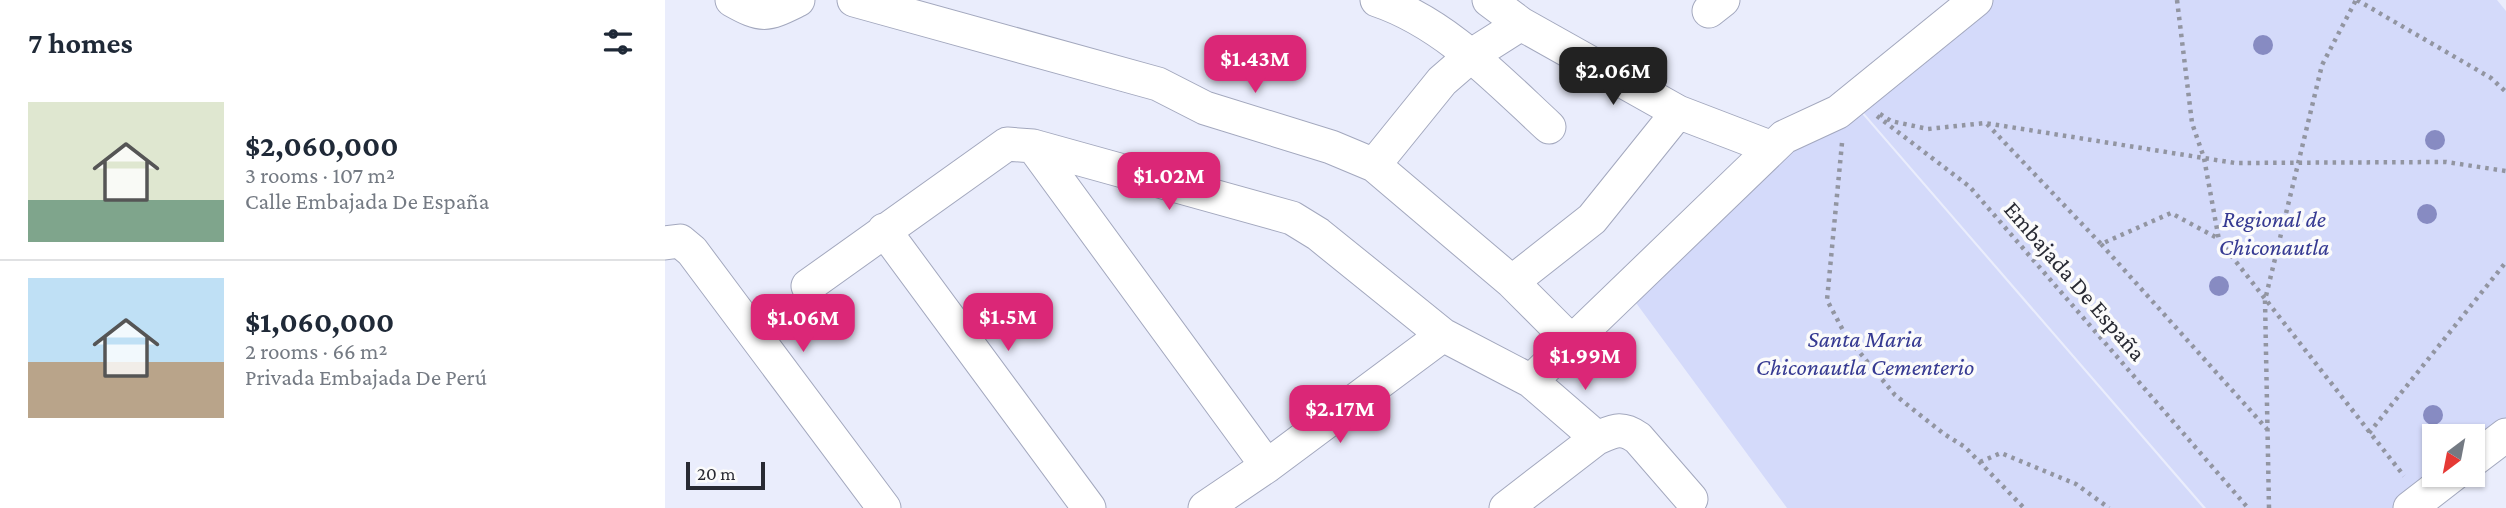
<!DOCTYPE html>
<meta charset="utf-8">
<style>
:root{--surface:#fff;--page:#f6f6f7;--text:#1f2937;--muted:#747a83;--line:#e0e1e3;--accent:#db2777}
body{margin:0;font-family:"Crimson Pro",serif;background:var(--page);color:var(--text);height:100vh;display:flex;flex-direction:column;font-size:26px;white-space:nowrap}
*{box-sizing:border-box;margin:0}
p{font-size:23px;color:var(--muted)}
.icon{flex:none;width:38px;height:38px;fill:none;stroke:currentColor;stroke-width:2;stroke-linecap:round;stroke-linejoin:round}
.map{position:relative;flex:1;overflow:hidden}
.details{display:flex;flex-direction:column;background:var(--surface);width:665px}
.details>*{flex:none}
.needle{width:46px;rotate:212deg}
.tools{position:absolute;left:1757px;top:424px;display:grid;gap:14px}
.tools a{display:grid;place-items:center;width:63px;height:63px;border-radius:0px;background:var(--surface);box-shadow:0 2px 5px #0004;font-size:35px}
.scale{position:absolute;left:21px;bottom:18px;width:79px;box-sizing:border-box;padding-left:7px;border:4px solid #282a33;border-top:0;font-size:19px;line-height:24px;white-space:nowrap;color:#282a33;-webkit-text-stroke:5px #fbfbfb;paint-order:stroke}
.price{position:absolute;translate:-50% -60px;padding:0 16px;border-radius:14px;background:var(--accent);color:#fff;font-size:23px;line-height:46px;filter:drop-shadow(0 2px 4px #0008)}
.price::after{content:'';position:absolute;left:50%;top:42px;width:21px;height:16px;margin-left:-10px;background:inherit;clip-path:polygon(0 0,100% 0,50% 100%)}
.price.selected{background:#222;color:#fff}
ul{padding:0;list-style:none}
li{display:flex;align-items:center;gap:21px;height:175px;padding:0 28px}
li+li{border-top:2px solid var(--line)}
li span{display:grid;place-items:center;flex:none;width:196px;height:140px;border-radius:0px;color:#555}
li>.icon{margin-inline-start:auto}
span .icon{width:84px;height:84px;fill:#fffc;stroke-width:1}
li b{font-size:30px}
h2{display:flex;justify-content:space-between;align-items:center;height:84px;padding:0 28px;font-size:30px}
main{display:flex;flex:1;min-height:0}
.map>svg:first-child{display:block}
.green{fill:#d4dafa}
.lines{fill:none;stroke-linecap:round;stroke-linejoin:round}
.minor-casing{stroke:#a3a8be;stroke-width:35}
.path{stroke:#9295a1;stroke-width:4.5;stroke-dasharray:3.5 5;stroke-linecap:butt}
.minor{stroke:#fff;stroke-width:33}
.tree{fill:#878bc2}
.labels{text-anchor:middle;stroke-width:7;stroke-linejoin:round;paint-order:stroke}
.park-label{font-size:24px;font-style:italic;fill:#363a92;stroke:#fbfbfb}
.street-label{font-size:24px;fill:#282a33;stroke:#fbfbfb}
</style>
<main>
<section class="details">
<h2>7 homes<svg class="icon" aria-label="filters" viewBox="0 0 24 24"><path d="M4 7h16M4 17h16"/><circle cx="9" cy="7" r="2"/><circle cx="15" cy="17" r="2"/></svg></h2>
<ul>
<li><span style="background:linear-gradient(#dfe7d0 70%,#7fa58c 0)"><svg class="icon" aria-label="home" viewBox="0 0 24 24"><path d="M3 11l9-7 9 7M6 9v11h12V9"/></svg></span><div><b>$2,060,000</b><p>3 rooms · 107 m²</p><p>Calle Embajada De España</p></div></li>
<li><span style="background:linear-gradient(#bfe0f5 60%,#b9a48a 0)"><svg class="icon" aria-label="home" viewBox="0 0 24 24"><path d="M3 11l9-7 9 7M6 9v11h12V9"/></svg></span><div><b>$1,060,000</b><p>2 rooms · 66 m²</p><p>Privada Embajada De Perú</p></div></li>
</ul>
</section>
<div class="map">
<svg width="1841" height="508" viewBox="0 0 1841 508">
<rect width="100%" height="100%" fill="#eaedfc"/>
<path class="green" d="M1300,0H1832L1841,11V419L1808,445V436H1769L1770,474L1728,508H1541L1180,91Z
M1179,93L1538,508H1122L963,292Z"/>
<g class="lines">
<defs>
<path id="minor" d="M67,0C99,18 102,15 133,0
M189,0L493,84L540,108L666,147L709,165L847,282L906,341
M712,0C780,23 832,79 884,127
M824,0L856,24L1013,112L1107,148
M1044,11L1058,0
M368,146L602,466
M709,165L777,81L807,55L856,24
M219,230L424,508
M0,243L15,241L27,251L219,508
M847,282L927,219L1013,112
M143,286L342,144L368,146L627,218L653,234L778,335L866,381L932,438C949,431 956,426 973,438L1026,499
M866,381L1119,137L1173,112L1311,0
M1808,460L1841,435
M540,508L602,466L778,335
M841,508L932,438
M1745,508L1789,474"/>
</defs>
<use href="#minor" class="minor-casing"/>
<path class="path" d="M1512,0L1527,123L1539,158L1554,240L1739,476
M1692,0L1826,78L1841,92
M1215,114L1226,121L1263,129L1320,123L1570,163L1781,162L1841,171
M1212,116L1305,187L1583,508
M1322,124L1436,244L1506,213L1554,239
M1177,143L1162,300L1181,336L1230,395L1279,434L1300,447L1359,508
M1436,244L1602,429
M1704,433L1841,262
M1315,462L1336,453L1411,484L1444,508
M1604,508L1600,300L1657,65L1691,0"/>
<use href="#minor" class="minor"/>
</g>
<g class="tree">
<circle cx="1598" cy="45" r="10"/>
<circle cx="1770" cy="140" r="10"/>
<circle cx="1762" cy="214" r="10"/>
<circle cx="1554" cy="286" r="10"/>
<circle cx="1768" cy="415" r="10"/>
</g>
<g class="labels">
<g class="park-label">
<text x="1609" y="227">Regional de<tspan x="1609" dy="28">Chiconautla</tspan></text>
<text x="1200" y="347">Santa Maria<tspan x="1200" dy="28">Chiconautla Cementerio</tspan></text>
</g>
<g class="street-label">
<text transform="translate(1410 281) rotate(49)" y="8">Embajada De España</text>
</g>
</g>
</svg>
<div class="tools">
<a><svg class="needle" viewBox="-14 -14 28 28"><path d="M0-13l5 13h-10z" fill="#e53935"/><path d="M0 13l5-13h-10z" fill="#747a83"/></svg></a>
</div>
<div class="scale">20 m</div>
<b class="price" style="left:590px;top:95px">$1.43M</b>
<b class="price selected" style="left:948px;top:107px">$2.06M</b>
<b class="price" style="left:504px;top:212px">$1.02M</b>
<b class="price" style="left:343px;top:353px">$1.5M</b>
<b class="price" style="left:138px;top:354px">$1.06M</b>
<b class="price" style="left:920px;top:392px">$1.99M</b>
<b class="price" style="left:675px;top:445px">$2.17M</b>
</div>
</main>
